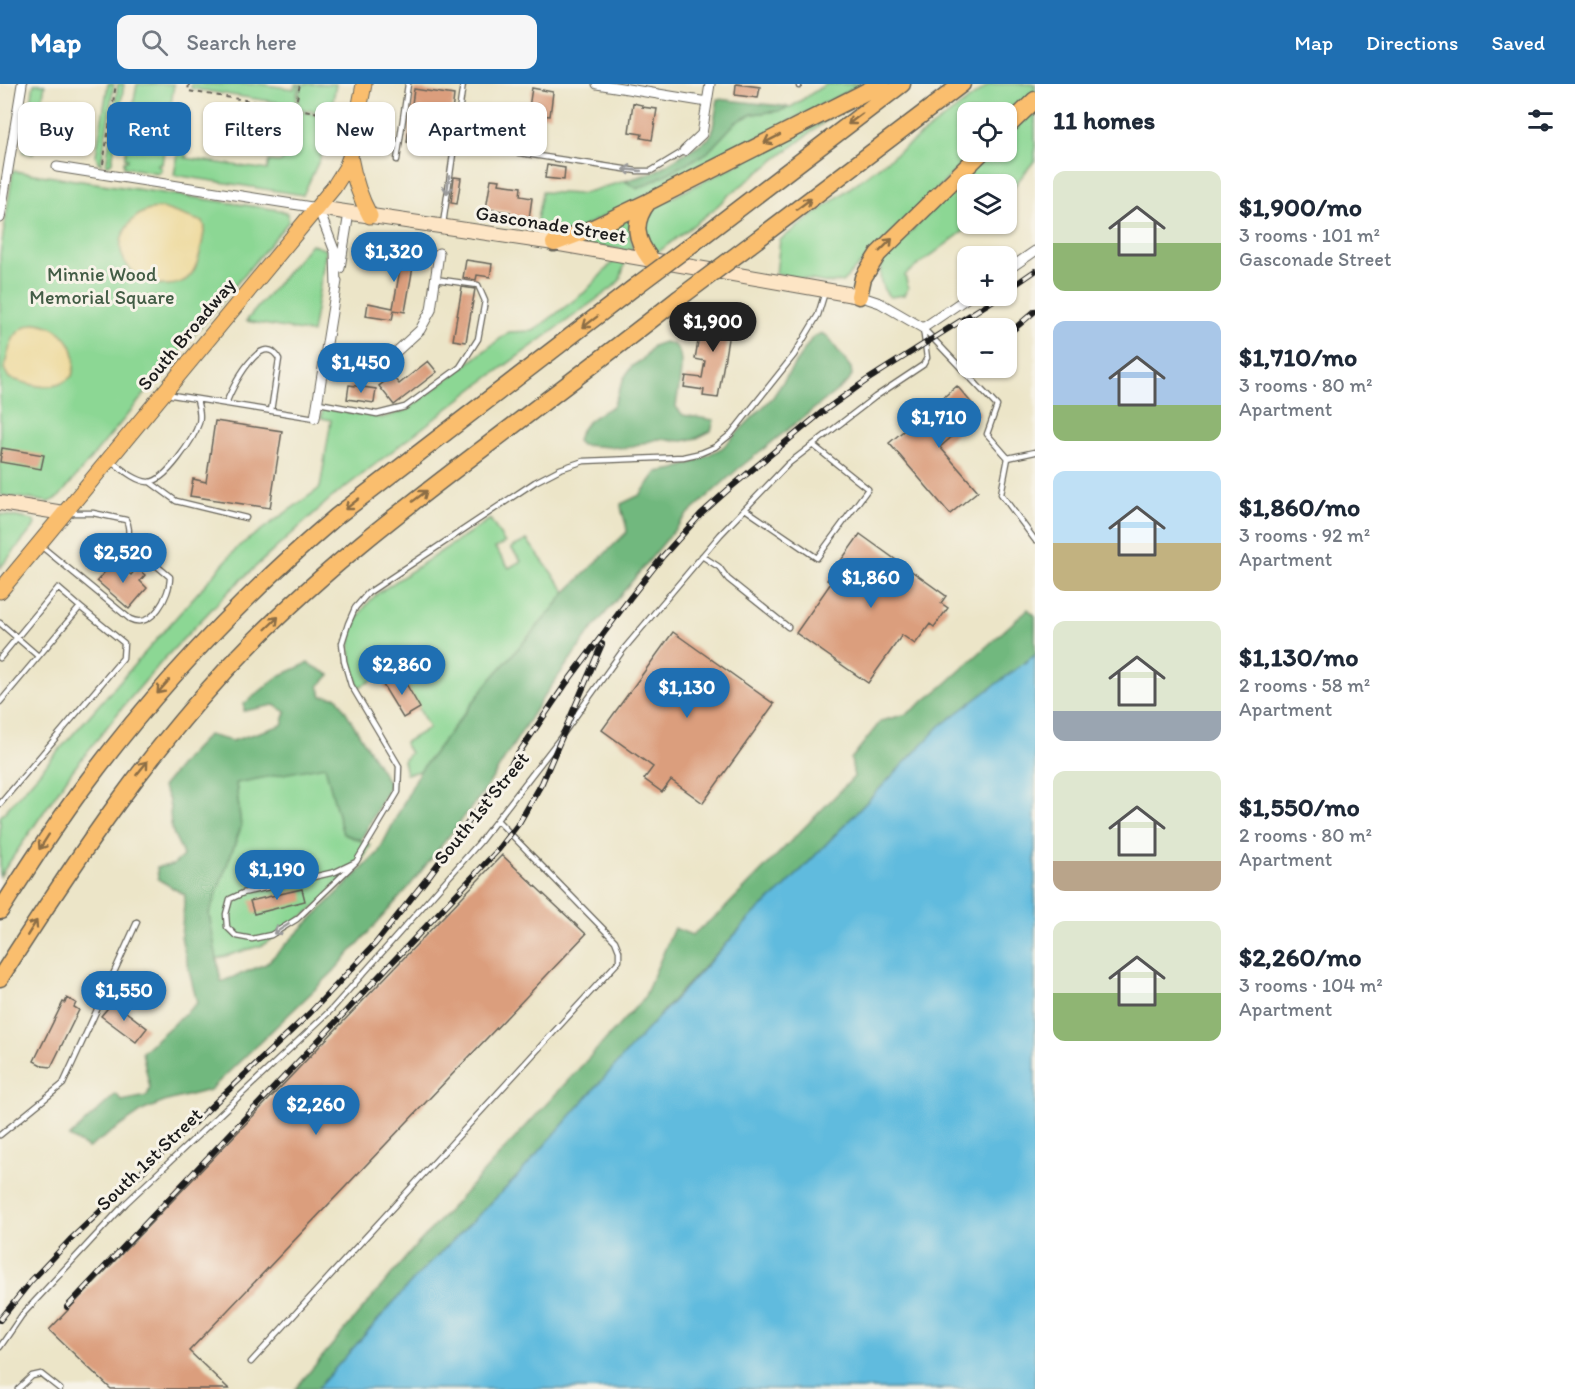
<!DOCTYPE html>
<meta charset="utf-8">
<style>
:root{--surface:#fff;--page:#f6f6f7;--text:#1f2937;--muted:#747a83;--accent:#1f6fb2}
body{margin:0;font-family:Itim,sans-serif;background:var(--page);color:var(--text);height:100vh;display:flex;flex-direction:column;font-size:22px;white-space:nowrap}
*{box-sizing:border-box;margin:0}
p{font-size:20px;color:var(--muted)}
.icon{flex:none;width:33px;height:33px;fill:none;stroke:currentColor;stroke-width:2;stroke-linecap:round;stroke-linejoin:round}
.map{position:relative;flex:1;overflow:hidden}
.drawer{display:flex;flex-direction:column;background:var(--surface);width:540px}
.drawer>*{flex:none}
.guide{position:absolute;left:18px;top:18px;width:570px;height:54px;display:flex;gap:12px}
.tools{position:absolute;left:957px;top:18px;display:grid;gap:12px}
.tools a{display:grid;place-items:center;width:60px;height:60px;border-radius:12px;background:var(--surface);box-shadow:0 2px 4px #0004;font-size:30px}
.price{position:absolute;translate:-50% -51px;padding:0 14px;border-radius:21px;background:var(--accent);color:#fff;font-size:20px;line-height:39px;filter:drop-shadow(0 2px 3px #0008)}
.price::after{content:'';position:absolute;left:50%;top:36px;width:18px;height:14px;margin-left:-9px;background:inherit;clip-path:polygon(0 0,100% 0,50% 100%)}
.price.on{background:#222;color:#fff}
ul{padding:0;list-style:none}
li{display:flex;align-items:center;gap:18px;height:150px;padding:0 18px}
li span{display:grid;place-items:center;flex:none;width:168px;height:120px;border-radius:12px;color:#555}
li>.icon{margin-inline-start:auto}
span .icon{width:72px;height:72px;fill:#fffc;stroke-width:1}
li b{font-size:26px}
h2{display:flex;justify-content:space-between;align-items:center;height:72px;padding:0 18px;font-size:26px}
.tag{padding:0 21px;border-radius:12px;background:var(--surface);box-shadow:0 2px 4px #0004;font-size:21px;line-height:54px}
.tag.on{background:var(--accent);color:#fff}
header{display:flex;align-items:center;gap:36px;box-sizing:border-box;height:84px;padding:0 30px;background:var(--accent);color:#fff}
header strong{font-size:28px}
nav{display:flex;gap:33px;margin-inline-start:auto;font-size:21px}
.search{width:420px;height:54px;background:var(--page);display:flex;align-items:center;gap:15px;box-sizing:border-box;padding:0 21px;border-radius:12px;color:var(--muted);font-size:22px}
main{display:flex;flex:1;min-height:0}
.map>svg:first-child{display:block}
.green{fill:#8cd794;stroke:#547a58;stroke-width:1.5}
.forest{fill:#71b87e;stroke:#466a4d;stroke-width:1.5}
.sand{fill:#eeda9e;stroke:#857b5d;stroke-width:1.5}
.water{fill:#60bbde;stroke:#3e6c7d;stroke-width:1.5}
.building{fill:#db9e7d}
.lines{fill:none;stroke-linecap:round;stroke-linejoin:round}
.lane-casing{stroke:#656258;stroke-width:7}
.street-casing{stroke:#656258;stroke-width:11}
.secondary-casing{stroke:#656258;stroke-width:16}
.primary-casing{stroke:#656258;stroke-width:17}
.highway-casing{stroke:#656258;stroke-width:19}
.path{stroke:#656258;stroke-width:2;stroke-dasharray:4.5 4.5;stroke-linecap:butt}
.lane{stroke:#fff;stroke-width:4.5}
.street{stroke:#fff;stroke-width:9}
.secondary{stroke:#fde5c5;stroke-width:14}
.primary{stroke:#fabe6e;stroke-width:15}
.highway{stroke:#fabe6e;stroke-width:16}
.rail-casing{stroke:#1c1c1c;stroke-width:6}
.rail{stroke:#f7f3e8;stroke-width:4;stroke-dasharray:11;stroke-linecap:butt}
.highway-bridge-casing{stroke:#656258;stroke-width:19;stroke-linecap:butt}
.highway-bridge{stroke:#fabe6e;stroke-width:16}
.oneway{stroke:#8b6d45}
.oneway2{stroke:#999}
.labels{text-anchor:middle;stroke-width:6;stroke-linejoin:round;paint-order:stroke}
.street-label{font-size:20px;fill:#1c1c1c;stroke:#f7f3e8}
.park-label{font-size:20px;fill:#435d46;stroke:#f7f3e8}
</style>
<header>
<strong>Map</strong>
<div class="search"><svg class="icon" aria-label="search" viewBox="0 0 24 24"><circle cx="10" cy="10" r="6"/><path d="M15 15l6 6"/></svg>Search here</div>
<nav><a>Map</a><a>Directions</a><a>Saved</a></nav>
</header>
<main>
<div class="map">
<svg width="1035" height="1305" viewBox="0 0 1035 1305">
<rect width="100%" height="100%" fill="#f7f3e8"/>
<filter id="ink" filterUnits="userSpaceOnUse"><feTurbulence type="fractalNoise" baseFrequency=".0167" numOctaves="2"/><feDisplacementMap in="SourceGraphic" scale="12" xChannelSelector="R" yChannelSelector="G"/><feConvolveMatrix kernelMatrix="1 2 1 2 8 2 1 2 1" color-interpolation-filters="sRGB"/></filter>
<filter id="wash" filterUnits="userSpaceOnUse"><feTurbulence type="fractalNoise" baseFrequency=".008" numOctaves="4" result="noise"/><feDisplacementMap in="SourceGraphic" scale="24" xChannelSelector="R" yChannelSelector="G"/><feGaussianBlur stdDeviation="1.35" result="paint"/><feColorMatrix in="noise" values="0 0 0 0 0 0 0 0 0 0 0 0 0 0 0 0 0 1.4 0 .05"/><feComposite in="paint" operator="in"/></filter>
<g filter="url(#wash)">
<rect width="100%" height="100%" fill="#ece5c8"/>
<path class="green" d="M34,0H45L33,70L23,68Z
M108,0H114L101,80L98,78L96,71Z
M118,0H124L112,78L109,81H106Z
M137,0H174L169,34H165V36L168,37L162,80H158V82L161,83V86L157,89L124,83V77H127L128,75L125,74L132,31H135V29L132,28Z
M191,0H260L294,5L295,0H299L296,17L294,21L194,5L191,4Z
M301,0H336L331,28L327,29L300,25L298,21Z
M826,0H862L573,148L556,153L534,151L542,108L580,110L625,97L638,105L707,69L736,38L752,30L779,27L791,23Z
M990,0H1035V8L1007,36L1006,28H968V68H975L842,198L828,199L776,190L780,156Z
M1035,23V76L1007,111L1006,100H968V140H973L905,191L908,204L904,211L890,213C879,203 879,191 882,177L989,68H1006L1007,51Z
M295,26L330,34L323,68L303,111L174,91L179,64L186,65V74L267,86L269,77L281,78L288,70Z
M831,33L729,111L713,126L657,169C639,154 643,141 653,123Z
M13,87L279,126L287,129L289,137L59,413L49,418L0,411V171Z
M631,129L630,149L633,167L577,159Z
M311,160L326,166L312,249L246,237Z
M617,177L625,179L620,196L612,204L477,302L330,415L230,506L164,575L122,624L69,691L0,792V733L239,462L320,404L331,336L321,334L323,324L382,334L407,326L509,248L533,247L585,208L613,178Z
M0,430L33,436L35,440L33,444L0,484Z
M490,435L505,459L495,464L509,484L521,477L511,464L527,456L566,508L552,526L491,595L420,687L406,690L403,677L410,669L404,659L429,644L400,589L382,599L379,593L359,603C343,566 348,536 378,509Z
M325,681L343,750L371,761L365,772L324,817L263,861L216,875L209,830L241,743L236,699Z"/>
<path class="forest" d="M718,15L791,23L779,27L752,30L736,38L707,69L638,105L625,97L654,88L708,55L712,49Z
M821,249L827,252L851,284L852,291L849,297L738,385L686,432L590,548L542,615L485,706L408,804L333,888L210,1006L167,1017L144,1026L88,1064L69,1053L116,1010L122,1017L147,1012L150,1004L142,968L197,919L181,853L185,811L158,795L157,783L173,781L183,772C181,762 174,754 172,745C167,726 175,722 162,703L185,675L208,651L232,657L282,641L286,628L274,621L244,627V620L279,592L308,579L330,591L319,602L322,612L337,613L390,701L361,756L343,750L325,682L236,699L241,743L209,830L221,898L266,880L378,769L420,687L491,595L552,526L566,508L627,448C627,438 621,430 621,420L640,411L657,388L675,385L692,379L722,364L773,313L812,254Z
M664,258C667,259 671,259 674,261C688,270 677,309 676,323L683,331L714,336L711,347L697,354L683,357L658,355L625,364L581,361L577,357C580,339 598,330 613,322L624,294L632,282L642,276L653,262Z
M1028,525L1035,532V571L940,642L783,805L755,829L681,907L515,1095L416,1193L317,1305H295L413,1165L644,914L674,844L692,851L722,827L854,693L851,675L881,637L907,630L943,602Z"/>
<path class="sand" d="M162,124L203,138L205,143C202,158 200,180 190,192C166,218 97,183 129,140C138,129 148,125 162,124Z
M36,239C63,242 81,264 72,292C53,310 31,301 9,294L4,285C10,263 10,245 36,239Z"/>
<path class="water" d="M1035,571V1305H317L416,1193L515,1095L641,952L755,829L783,805L940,642Z"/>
<g id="blocks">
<path class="building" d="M736,0L760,3L758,14L735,11Z
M532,4L553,8L550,32L528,30Z
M414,5L454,11L448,63L407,58Z
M633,19L642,21V23L657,25L652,56L641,54L642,50L629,48Z
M547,81L565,84L564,96L545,94Z
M454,93L461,94L457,120L451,119Z
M491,95L500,96L499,100L521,103L520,112L532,114L529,135L509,132L510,128L486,125Z
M377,161L404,166L403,175L414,177L405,228L394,226L392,236L366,232L368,219L393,224L401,180L374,175Z
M466,176L492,180L490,193L477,191L476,196L463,194Z
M462,203L475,205L466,258L453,256Z
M718,224L739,227L737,238L731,237L718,314L703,312L704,306L684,303L686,292L702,294L705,277L695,275L701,240L715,243Z
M428,277L437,288L394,321L379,302L392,292L399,300Z
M349,301L376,305L374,319L347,315Z
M957,302L980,329L940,363L978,407L950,430L889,359Z
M215,337L282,347L270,424L190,412L193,395L206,398Z
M2,364L44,371L41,385L0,378Z
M860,450L946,512L941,519L948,524L934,543L930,540L915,560L902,551L868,599L796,549L831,499L827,496Z
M114,477L131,491L137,484L145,491L140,497L147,504L129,525L97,497Z
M673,548L774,620L703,719L671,696L662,708L644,695L653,683L602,646Z
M401,591L420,624L403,634L383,601Z
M502,771L586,850L189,1267L229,1305H111L49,1246Z
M302,805L305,817L254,830L250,817Z
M67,914L76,919L74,923L79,926L51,983L43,982L34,977L63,918L65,919Z
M113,918L147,944L136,958L101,932Z"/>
</g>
</g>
<g filter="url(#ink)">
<use href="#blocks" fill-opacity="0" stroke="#656258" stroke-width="1.5"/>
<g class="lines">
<defs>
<path id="lane" d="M799,2V0
M357,54L399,61
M453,59L637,87H651L684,67
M397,76L408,0
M443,140L463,0
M923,244L997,322L987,350L1008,374
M166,310L315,334
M319,319L377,330L405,323L460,283L478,255L485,217L478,201L435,195
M226,320C231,305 262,243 279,275L271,327
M1035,368L1008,374L1001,410L1035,456
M111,377C121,384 135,397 148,398C165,399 194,354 199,339C201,331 199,324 197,316
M150,398L176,417L246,434
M745,425L817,474L868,405L813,361
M41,462L130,535C152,546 170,512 170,493L157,482L129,469C126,457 132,446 126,436L93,429H70
M702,472L719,483L728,495L788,543
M0,539L38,572
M0,574L58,504L80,523
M0,618L80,523L124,559L123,574L0,720
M356,778L335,788L243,809L230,815L226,830L227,843L236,852L252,855L271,851L297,835L356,778L398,708L399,682L351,601L344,577L342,559L348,540L355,524L368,509L535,398L560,385L584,377L683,373L701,369L715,363L731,350L794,271L818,231L825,208
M0,1051L63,1000L137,838
M0,1263L22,1231L126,1119L331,926L479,759L558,657L623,566L720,451L788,380L875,313L923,281L927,274L923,244
M251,1278L619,877V867L615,857L497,736
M18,1305L32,1292L41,1290L60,1305"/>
<path id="street" d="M597,0L707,18
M684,67L702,50L710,0
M57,83L318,124L335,168L336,203
M0,134L22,0
M340,184L349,129
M1006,187L1035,167
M859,212L880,219L923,244L970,212
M325,275L368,278L396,268L420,246L431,226L439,169
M315,334L337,197"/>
<path id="secondary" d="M318,124L554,159L859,212
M0,419L64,429"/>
<path id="primary" d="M350,73C354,95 359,112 370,132
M0,507L334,103L346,84L350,73L364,0"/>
<path id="highway" d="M1006,44L1035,16
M648,118C632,139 635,155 651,176
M703,152L902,0
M758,155L962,0
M554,159L591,145L648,118L881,0
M859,212L863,194L878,170L982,68
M0,827C27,785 54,742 84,702C158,602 242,513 337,432L636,202
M0,894C78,772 152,660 254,557C324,486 402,426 481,366C547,316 613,266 678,215"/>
</defs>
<use href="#lane" class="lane-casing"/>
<use href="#street" class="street-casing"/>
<use href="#secondary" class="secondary-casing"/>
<use href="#primary" class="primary-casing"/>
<use href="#highway" class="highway-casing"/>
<path class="path" d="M189,0L188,7L295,24L333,32
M295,24L300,0
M103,80L116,0"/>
<use href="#lane" class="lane"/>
<use href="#street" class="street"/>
<use href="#secondary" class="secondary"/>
<use href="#primary" class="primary"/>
<use href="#highway" class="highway"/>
<defs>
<path id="rail" d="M1006,207L1035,187
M1006,252L1035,227
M67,1223L499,765L519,739L542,699L602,560
M0,1236L31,1197L70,1156L310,929L375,860L429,792L512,679L565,601L630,514L663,472L701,430L730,404L821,329L867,296L1000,212"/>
</defs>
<use href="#rail" class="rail-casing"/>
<use href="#rail" class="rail"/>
<defs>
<path id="highway-bridge" d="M636,202L703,152
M678,215L758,155"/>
</defs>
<use href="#highway-bridge" class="highway-bridge-casing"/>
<use href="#highway-bridge" class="highway-bridge"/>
</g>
<defs><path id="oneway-shaft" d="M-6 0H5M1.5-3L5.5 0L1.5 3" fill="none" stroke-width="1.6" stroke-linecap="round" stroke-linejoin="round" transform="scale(1.5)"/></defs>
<g class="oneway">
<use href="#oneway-shaft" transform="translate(855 35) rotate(143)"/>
<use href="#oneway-shaft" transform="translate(772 55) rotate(153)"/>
<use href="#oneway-shaft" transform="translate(804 120) rotate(-37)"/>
<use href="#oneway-shaft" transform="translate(886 161) rotate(-45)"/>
<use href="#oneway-shaft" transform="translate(590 238) rotate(143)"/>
<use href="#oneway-shaft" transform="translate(420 412) rotate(-37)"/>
<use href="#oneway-shaft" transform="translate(352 420) rotate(142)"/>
<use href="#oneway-shaft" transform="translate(272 539) rotate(-44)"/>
<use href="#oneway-shaft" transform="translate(163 603) rotate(131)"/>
<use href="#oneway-shaft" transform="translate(142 684) rotate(-51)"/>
<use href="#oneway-shaft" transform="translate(44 758) rotate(123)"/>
<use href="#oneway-shaft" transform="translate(32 844) rotate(-58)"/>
</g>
<g class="oneway2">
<use href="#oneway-shaft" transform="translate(632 86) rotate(-174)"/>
<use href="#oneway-shaft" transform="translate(448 101) rotate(98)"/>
<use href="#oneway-shaft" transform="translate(281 845) rotate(148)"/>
</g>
</g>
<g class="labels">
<g class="street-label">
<text transform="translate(551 140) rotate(9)" y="7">Gasconade Street</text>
<text transform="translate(186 250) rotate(-50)" y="7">South Broadway</text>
<text transform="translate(481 724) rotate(-51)" y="7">South 1st Street</text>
<text transform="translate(149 1075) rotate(-44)" y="7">South 1st Street</text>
</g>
<g class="park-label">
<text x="102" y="197">Minnie Wood<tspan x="102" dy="23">Memorial Square</tspan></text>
</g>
</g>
</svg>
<div class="tools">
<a><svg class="icon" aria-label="locate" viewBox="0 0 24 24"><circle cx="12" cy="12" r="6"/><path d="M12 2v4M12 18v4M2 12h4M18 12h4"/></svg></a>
<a><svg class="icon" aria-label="layers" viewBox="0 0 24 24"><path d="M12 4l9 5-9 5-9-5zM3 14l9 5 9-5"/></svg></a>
<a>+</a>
<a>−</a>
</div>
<b class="price" style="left:394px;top:199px">$1,320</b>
<b class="price on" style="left:713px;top:269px">$1,900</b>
<b class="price" style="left:361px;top:310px">$1,450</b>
<b class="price" style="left:939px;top:365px">$1,710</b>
<b class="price" style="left:123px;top:500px">$2,520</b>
<b class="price" style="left:871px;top:525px">$1,860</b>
<b class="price" style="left:402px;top:612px">$2,860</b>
<b class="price" style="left:687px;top:635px">$1,130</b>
<b class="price" style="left:277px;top:817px">$1,190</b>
<b class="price" style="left:124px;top:938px">$1,550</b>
<b class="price" style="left:316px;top:1052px">$2,260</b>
<div class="guide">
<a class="tag">Buy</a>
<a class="tag on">Rent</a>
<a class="tag">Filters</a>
<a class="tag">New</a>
<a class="tag">Apartment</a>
</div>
</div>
<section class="drawer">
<h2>11 homes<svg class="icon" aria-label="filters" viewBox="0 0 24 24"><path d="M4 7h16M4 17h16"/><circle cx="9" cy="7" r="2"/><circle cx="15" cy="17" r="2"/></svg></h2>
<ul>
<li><span style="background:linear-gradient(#dfe7d0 60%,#8fb573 0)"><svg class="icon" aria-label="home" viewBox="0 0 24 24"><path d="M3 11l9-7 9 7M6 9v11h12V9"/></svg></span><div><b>$1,900/mo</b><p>3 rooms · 101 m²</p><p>Gasconade Street</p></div></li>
<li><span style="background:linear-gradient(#a9c7e8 70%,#8fb573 0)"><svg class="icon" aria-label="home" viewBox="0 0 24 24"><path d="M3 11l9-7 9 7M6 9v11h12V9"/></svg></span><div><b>$1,710/mo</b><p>3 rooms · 80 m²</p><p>Apartment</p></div></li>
<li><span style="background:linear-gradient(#bfe0f5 60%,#c2b280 0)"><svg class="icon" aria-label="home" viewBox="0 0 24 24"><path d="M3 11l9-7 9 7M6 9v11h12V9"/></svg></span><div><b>$1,860/mo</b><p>3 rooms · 92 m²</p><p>Apartment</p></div></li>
<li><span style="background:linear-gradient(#dfe7d0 75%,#9aa5b1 0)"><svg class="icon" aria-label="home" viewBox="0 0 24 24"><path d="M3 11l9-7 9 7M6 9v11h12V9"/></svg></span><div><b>$1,130/mo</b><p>2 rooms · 58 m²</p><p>Apartment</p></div></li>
<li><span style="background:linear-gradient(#dfe7d0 75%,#b9a48a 0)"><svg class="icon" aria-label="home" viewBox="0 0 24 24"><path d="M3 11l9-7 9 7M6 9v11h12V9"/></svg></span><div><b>$1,550/mo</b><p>2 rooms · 80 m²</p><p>Apartment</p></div></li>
<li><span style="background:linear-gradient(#dfe7d0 60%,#8fb573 0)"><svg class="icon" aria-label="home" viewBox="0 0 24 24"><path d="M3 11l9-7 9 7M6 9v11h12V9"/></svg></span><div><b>$2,260/mo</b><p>3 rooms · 104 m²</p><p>Apartment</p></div></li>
</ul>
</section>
</main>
